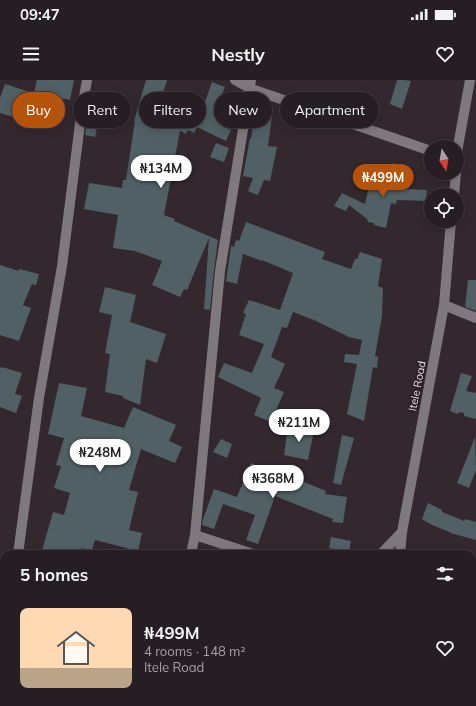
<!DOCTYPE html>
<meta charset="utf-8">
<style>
:root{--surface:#271e23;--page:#2f272b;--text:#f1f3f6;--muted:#a4a2a6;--line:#433c41;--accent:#b45309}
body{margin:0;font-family:Mulish,sans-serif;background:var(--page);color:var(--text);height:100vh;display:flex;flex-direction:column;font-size:15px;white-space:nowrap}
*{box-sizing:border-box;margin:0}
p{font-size:13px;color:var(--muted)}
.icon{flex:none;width:22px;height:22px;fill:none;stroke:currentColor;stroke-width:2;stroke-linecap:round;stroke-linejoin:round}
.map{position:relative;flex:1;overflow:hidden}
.panel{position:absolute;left:0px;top:470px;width:476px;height:156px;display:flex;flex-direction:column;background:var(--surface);border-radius:12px 12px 0 0;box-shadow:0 2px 10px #0003,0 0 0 1px var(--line)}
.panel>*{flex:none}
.hud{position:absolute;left:12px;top:12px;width:452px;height:36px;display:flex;gap:8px}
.needle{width:26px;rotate:169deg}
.fabs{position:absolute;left:424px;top:60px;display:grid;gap:8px}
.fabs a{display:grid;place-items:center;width:40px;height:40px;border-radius:50%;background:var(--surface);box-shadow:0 2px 10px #0003,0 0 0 1px var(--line);font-size:20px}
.price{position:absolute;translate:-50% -34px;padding:0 9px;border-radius:14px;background:#fff;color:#222;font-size:13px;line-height:26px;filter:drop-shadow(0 1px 2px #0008)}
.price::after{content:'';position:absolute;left:50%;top:24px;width:12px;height:9px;margin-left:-6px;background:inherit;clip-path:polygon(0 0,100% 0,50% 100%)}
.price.selected{background:var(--accent);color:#fff}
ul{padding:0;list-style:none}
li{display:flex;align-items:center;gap:12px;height:100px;padding:0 20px}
li span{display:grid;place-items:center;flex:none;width:112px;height:80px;border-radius:8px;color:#555}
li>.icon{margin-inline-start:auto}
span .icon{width:48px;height:48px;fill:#fffc;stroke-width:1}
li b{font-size:17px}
h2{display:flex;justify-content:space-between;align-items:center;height:48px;padding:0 20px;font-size:17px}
.tag{padding:0 14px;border-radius:18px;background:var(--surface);box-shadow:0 2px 10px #0003,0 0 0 1px var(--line);font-size:14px;line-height:36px}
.tag.selected{background:var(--accent);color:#fff}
.status{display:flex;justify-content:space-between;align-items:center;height:28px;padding:0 20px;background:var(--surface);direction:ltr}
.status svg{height:11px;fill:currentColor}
header{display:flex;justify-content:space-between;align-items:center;height:52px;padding:0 20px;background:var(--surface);font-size:18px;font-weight:700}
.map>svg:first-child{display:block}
.building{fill:#506065}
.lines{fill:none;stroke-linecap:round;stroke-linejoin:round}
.minor{stroke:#7f787c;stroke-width:10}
.labels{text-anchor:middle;stroke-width:3.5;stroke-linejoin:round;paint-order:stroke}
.street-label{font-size:11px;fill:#e9e1e6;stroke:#2a1e25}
</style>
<div class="status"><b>09:47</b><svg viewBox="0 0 49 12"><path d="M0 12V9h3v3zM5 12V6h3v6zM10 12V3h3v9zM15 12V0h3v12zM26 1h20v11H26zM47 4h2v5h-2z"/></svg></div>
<header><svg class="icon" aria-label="menu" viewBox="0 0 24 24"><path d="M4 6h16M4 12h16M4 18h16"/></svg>Nestly<svg class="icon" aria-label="heart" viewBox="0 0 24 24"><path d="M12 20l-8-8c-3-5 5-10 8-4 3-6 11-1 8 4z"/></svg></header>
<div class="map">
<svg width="476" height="626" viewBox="0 0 476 626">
<rect width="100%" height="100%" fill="#34282f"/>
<path class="building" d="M37,0H74L70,20L34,13Z
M146,0H167L162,17L185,27L186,26L201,33L212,2L225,7L220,19L231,23L222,46L231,50L226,61L197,47L194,53L188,50L186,54L180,51L164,135L175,139L174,141L218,160L214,190L210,230L204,229L209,158L187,210L184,209L180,217L152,205L162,181L135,171L113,168L118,135L84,129L89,103L122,108L123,100H126L135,41H134Z
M397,0H404L411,1L402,29L390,24Z
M5,4L39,15L30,42L0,33V18Z
M255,33L272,35L268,66L277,67L270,101L264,100L258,115L248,111L253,98L243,96L250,58L251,59Z
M88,36L99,38L95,57L85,55Z
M216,63L229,68L224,82L210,77Z
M393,83L410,89L405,109L427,110L426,121L397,120L396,124L391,123L386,148L374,145V143L368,142L367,139L349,125L346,131L334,126L342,113L365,124L370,102L389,108Z
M246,142L325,172L322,179L351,189L355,179H357L360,172L382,179L378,206L383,208L382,236L375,276L378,277L377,288L373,287L364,341L347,334L357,284L344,282L345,274L359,275L362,260L349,257L314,240L293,232L287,248L282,247L271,277L285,284L274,308L284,312L271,342L254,335L261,318L218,297L224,283L252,293L264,264L239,255L246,234L243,233L249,220L280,230L293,193L262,180V181L243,174L237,204L226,201L231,166L234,167L236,160L239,161Z
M0,185L19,191V189L39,194L36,205L32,204L23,225L31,228L19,261L0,255Z
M468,200H476V231L465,227Z
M105,207L136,215L130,242L166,254L157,283L146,279L140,325L123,318V316L105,312L110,274L105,273L112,235L99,232Z
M0,287L2,288V287L22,293L15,314L22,316L16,333L0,327Z
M461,293L472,296L466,311L476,313V339L464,336V333L459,332L458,334L450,331Z
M59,303L87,308L81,336L124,348L133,327L176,345L169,361L182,367L175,383L141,369L129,410L138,412L129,450L142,453L138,471L95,460L92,470L81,468V474H41L53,432L64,435L70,413L54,408L61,386L56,385L64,358L48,354Z
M288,346L314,350L308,380L284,375Z
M342,355L354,358L341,405L333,403Z
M475,357L476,390L469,408L457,403Z
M221,359L232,364L227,378L213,372Z
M251,383L276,393L277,391L326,411L325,414L347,417L343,443L332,442L333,439L275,416L258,464L246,460L255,435L223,424L214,449L202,445L203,439L214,409L237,417Z
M428,423L442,430V432L464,441L465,439L476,442V460L454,454L430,444L422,439Z
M331,457L351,461L349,472L329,468Z"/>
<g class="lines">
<path class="minor" d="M235,0L249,8L428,70H431
M457,79L458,66L470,0
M454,115L456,93
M444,225L476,238
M195,455L253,474
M18,474L39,318L62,186L82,28L87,0
M191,474L195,455L220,191L251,0
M381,474L402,452
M400,474L402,452L444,225L451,141
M0,489H4
M472,542L476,546
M0,554L4,533
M166,626L167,622
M370,626L371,622"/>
</g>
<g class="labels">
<g class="street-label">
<text transform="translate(417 306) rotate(-79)" y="4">Itele Road</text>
</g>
</g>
</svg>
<div class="fabs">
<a><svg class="needle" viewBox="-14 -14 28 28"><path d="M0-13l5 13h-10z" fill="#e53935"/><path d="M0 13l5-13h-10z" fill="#a4a2a6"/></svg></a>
<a><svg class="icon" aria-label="locate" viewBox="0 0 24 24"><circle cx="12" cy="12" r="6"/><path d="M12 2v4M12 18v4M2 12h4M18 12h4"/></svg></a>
</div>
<b class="price" style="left:161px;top:109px">₦134M</b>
<b class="price selected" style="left:383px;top:118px">₦499M</b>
<b class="price" style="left:299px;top:363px">₦211M</b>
<b class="price" style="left:100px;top:393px">₦248M</b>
<b class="price" style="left:273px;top:419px">₦368M</b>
<div class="hud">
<a class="tag selected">Buy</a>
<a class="tag">Rent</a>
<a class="tag">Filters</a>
<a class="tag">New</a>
<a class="tag">Apartment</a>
</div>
<section class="panel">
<h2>5 homes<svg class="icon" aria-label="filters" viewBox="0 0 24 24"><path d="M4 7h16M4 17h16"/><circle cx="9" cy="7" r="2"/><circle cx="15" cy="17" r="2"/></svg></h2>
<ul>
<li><span style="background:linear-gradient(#ffd9b3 75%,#b9a48a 0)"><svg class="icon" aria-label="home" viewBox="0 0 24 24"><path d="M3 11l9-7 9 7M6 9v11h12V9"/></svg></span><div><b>₦499M</b><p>4 rooms · 148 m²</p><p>Itele Road</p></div><svg class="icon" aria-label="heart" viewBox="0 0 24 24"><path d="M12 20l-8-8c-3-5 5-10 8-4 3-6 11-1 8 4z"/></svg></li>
</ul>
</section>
</div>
